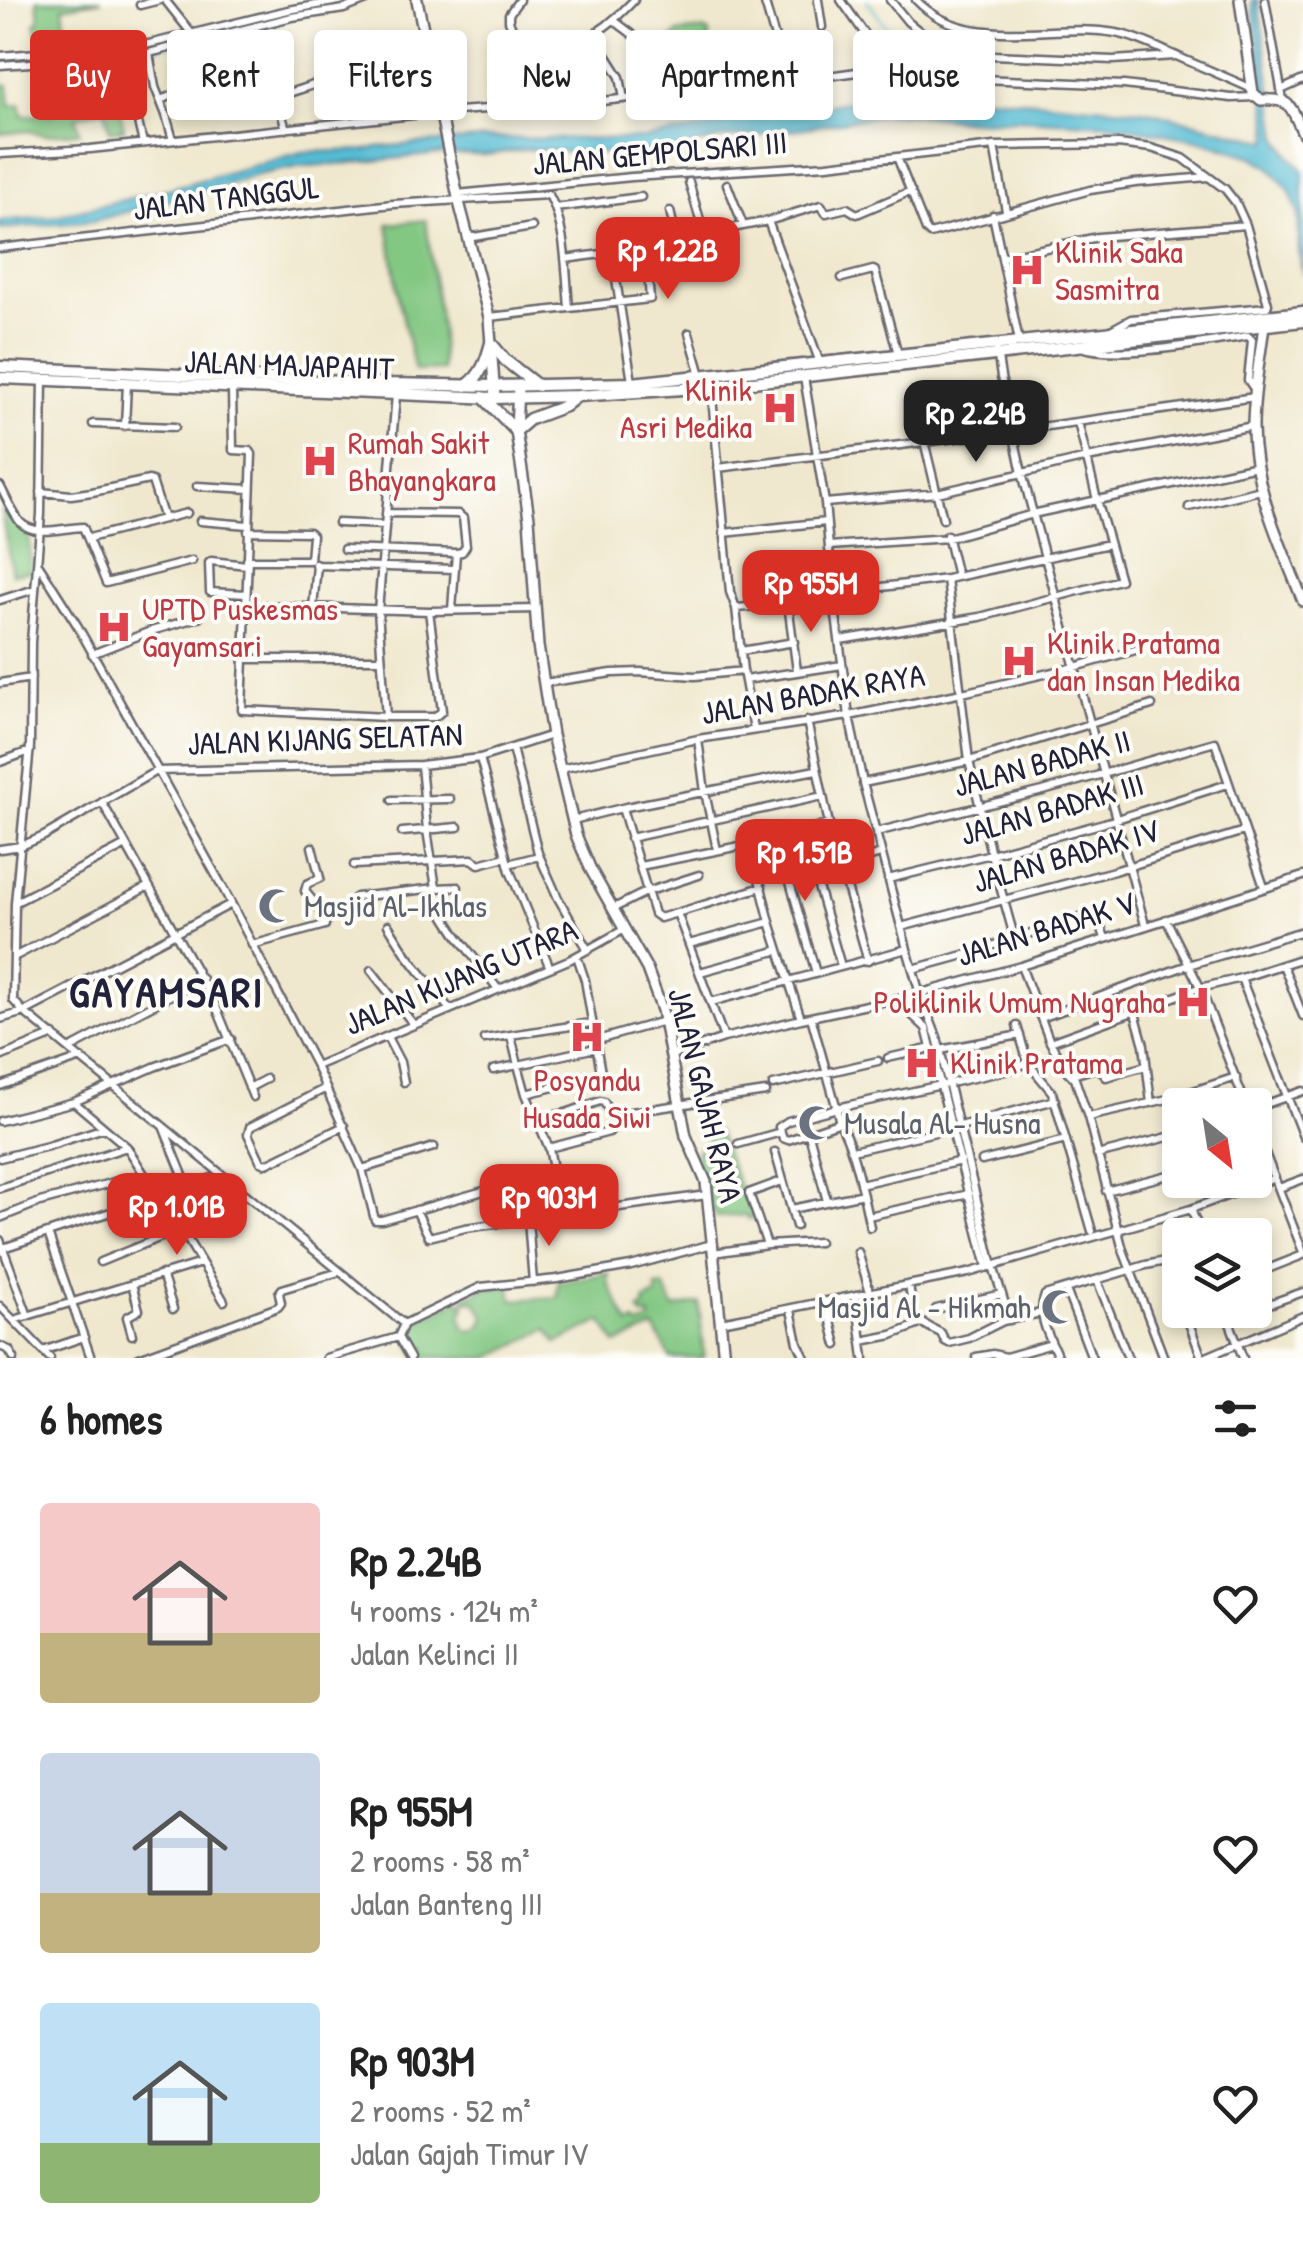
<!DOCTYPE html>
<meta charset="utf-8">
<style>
:root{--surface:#fff;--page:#f6f6f6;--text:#222;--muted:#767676;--accent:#d93025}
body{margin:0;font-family:"Patrick Hand",sans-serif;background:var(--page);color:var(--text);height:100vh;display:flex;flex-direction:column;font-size:38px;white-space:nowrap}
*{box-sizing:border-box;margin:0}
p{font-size:32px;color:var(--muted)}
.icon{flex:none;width:55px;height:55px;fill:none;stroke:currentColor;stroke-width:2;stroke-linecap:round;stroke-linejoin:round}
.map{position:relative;height:1358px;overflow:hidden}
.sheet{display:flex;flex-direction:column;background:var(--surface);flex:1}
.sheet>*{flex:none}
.guide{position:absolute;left:30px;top:30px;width:1245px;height:90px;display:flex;gap:20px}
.needle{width:65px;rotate:150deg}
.buttons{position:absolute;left:1162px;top:1088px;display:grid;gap:20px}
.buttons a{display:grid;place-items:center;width:110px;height:110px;border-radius:10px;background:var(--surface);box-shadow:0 5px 15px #0003;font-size:50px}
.price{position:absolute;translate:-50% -85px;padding:0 22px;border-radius:20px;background:var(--accent);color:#fff;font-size:32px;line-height:65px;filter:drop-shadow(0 2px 5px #0008)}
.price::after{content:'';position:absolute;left:50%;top:60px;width:30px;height:22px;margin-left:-15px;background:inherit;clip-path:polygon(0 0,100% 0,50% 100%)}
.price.current{background:#222;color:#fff}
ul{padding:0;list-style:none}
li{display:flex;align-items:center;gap:30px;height:250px;padding:0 40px}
li span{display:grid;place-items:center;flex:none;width:280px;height:200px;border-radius:10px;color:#555}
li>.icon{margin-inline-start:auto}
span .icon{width:120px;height:120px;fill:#fffc;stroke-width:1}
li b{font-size:42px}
h2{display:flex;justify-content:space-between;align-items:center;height:120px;padding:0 40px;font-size:42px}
.chip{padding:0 35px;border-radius:10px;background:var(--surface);box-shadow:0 5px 15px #0003;font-size:35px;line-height:90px}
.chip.current{background:var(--accent);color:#fff}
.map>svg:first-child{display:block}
.green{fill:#82c782;stroke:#52745e;stroke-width:2.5}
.water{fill:#55bbd3;stroke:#3c6e87;stroke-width:2.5}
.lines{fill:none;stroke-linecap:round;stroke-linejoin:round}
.stream{stroke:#55bbd3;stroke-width:2.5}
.minor-casing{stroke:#6a676e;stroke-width:11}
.tertiary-casing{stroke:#6a676e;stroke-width:14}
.secondary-casing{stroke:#6a676e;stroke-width:14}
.primary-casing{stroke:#6a676e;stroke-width:15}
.minor{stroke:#fff;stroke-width:6}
.tertiary{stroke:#fff;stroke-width:9}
.secondary{stroke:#fff;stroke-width:9}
.primary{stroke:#fff;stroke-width:10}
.labels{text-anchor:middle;stroke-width:8;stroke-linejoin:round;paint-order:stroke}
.street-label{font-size:32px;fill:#22223b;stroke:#fdfcf7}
.health-label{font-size:32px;fill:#be3a42;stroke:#fdfcf7;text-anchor:start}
.worship-label{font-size:32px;fill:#5b616d;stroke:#fdfcf7;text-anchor:start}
.district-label{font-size:42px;font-weight:bold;letter-spacing:2.5px;fill:#22223b;stroke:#fdfcf7}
</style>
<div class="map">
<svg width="1303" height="1358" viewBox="0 0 1303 1358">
<rect width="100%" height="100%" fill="#fdfcf7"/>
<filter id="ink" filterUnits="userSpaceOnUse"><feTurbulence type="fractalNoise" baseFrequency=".01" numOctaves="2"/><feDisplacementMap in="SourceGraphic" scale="20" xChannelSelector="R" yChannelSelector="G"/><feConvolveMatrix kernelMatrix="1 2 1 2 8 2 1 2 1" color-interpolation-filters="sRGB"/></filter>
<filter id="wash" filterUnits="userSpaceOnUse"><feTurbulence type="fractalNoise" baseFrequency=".0048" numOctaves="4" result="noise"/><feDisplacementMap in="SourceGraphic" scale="40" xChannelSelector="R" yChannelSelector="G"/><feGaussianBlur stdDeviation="2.25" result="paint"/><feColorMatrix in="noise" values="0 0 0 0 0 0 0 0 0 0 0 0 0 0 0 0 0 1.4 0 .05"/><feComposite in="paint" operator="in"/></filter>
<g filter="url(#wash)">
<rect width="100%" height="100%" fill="#f0e8ce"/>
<path class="green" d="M37,0H102L63,7L68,44L41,49L35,23L39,21Z
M703,30L709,33V40L704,45L710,56L716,57L721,68V77C683,78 688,70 666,44L678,33Z
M85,64C85,79 85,92 100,98L105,94L101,85L110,80L115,88L124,129L110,131L105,109L76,117L80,132L45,135L28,131L0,134V69L1,85H8L10,106L20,104L23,116L53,114L52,95L46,80L72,79L74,66Z
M426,220L441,330L442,370L415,371L399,300L388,224Z
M1,510L29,531L31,571L12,574Z
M712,1129L717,1131L740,1189L755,1216L749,1219L747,1215L717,1217L709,1205L695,1154L698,1148L701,1152L710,1150L708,1138L703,1136V1133Z
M609,1273L608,1282L629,1325L635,1322L640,1326L651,1321L650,1316H642L639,1310L645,1306L644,1301L657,1295L656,1287L664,1286L674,1308L699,1303L704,1358H671L654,1328L616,1344L602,1321L557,1343L547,1329L489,1358L423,1357C410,1353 410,1340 408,1328L458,1300L465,1306L461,1316L464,1327L471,1331L481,1326L485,1317L475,1301L465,1302L464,1298L485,1288L510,1286L513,1300L558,1297V1282Z"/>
<path class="water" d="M1252,0H1258L1278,137L1291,157L1303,170V276L1299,251L1298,212L1289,190L1268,166L1253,157L1198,140L1107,124L1020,119L973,121L914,114L883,115L774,133L719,139L680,149L633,153H576L531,149L484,155L438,154L364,162L297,167L257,175L222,186L93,221L0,229V221L51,217L161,191L302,152L366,150L377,147L491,138L643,139L699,129L746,117L922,91L1148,111L1268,141L1270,136Z"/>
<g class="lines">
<path class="stream" d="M867,0L910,60L925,91
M307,12L354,0
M0,59L147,50L202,37"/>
</g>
</g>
<g filter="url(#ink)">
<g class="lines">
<defs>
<path id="minor" d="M165,0L192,34
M519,0L509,14V21L527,60
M764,0L776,41L781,49
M818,0L822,27
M890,0L908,22L932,41L967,54L1113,60L1175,56
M916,0C968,54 1051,21 1116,33C1138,37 1160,49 1181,58C1204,68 1228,78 1252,89
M1265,0L1283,100
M140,5L160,0
M615,21C629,33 646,39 644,60
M255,26L286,129
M594,36L620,77L624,99
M149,53L155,87L166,115L173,140
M717,55L776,41
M0,56L149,44L288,10L345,0
M122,56L143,143
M0,65L93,59L149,53L292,17L344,9L367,0
M939,69L961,77L981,79L1124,85L1231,98L1255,97
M515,79L512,64C565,52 596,41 634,0
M1281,90L1303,80
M277,97L427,47
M160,100L187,90L196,91L269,74
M994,146L1006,211
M0,154L90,149L442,112L593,102L814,78L885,68L884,61L841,0
M897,157L926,230L930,234L1090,190L1135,183L1208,177
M689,182L704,234
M727,184L743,225
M457,194L632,177L827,165L994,146L1118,144L1151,148L1183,158L1225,189L1236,203L1246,225L1268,304L1267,307L1131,319L1111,330
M555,208L641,197
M670,211L677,241
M993,215L1019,341
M768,221L820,363
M468,238L532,227
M0,248L393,204L549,195C566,225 566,274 569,308
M612,254L632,382
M1003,257L1098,237L1246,225
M565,259L661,246L702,234L768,221L821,205L826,213L847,208L857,214L911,191
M842,278L873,270L875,271L898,354
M489,317L650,299L646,249
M689,333L701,375
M1081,347C1118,360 1208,342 1248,336L1252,340L1248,380L1255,390
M997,351L1001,377L1022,473L1145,925
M804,377L825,503L833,593L849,716L863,783L907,949L920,994L937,1037L993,1266L1010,1320
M43,379L41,514L31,642L30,746L15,903L13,1000L24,1012L404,1324
M711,386L730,592L736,608L743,671L754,729
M232,388L233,450L250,451L252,454L242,710L386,717H435L442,711L429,611L536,609
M93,424L175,427
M125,426L127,384
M924,441L943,519
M718,468L1012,431L1255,397
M0,486C6,497 12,512 20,522C35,538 65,527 83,527L106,583L192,561
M197,486L250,489
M41,492L71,495L92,492L149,480L152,481L164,519
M825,503L937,493L1087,458L1253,426
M1189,507L1261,490
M386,513L458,514L463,518L466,546L462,552L456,553L452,610
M200,521L248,525
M338,523L385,525
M724,533L826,522
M947,535L957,576
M89,538L187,513
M829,546L948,538L1037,513L1257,466
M344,549L456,553
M247,560H310L312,535L309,532L248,531
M39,565L77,625L222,886L316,1066L362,1169L375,1220H382L494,1188L555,1174
M317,565L455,569
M947,579L969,761L991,854L1015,940
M763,580C785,573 808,565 831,569
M246,594L210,592L209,563L211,561L247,565
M0,600L35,589
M788,604L797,671
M245,605L429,611
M313,608L317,565L315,564
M736,608L788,604L833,593L947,579L1109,544
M840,640L980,617L1120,580L1097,500L1078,422
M741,651L794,642
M92,654L148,632L199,617
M243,659H381
M745,680L842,665
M0,683L31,678
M544,683L612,673L640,672L695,676L743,671
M386,717L378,611L396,395
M807,721L829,824L868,961
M698,739L705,792L717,850
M512,748L538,853L558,898L588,950
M480,758L510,871L550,968
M0,762L30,751
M560,769L698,739L849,716L962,693L1075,667L1139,649
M863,783L969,761L1152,705
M392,800L450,799
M102,802L215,1004L253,1097
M622,808L654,914L660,918L677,913L724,1038
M573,820L626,807L816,770
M402,832L458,827
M802,832L841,966
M876,832L1043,791L1215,742L1264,887
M777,837L816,973
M630,838L823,796
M750,844L770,922L801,1019
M0,849L21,846L44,836L156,771L421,765L480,758L552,735
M508,864L539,856
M354,865L472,859L479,864L506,857
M640,866L750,844L829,824
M841,866L881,854
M888,879L991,854L1104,823L1228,784
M436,888L458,887
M356,897L436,888L427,830L421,765
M16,902L126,845
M612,909L646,892L699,875
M677,913L762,887
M444,915L456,934L498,989
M1166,919L1200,987L1246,1105
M388,925L407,955L450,1010
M901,927L1114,871L1244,831
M689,944L770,922
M252,945L325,925C326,912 312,901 305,891L307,884L320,878L312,847
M14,957L149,886
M1283,965L1303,1016
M1021,966L1050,1042L1067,1071L1075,1079L1088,1117L1123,1250L1164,1358
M913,969L964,955L1096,912L1105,938
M371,970L414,1025
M700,972L779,950
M1241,978L1303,1137
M900,998L912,1015L926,1028L987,1267
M711,1002L907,949
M1135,1013L1144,1045L1151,1103
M811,1017L837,1109C838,1123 846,1133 850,1147C859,1173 864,1200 870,1227
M1041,1018L1188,965L1303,931
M0,1019L24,1012L231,904
M1017,1026L1028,1063L1052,1092L1092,1231
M387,1037L400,1062L404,1082
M484,1039L591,1023
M594,1041L664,1021
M1050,1042L1196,989L1241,978L1303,958
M71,1048L202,979
M940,1050L1020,1035
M672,1055L724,1038L801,1019L914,995L1021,966L1303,876
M0,1057L54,1035
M888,1058L932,1048
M316,1066L571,959L623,930
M493,1070L518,1065L511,1036
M1073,1075L1098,1067L1106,1077L1146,1066
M773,1085L878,1061
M0,1086L81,1058
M249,1088L266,1079
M326,1088L250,1127L248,1134L261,1162L266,1164L275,1160L344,1126
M526,1094L518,1065L596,1048
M74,1102L127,1147L144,1174L148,1200
M1255,1108L1303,1091
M1088,1117L1172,1098L1236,1077
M538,1119L566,1113L600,1101L604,1102L611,1115L766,1092
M0,1121L74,1102L154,1067L231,1039
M838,1123L788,1140L783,1138L779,1127L788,1121L841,1107L1005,1071L1028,1063
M163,1126L187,1185
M1255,1127L1303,1252
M809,1134L827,1201
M738,1144L781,1132
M549,1148L609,1132L612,1129L611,1115
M852,1151L953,1128L1055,1100
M775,1152L796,1226
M1097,1155L1180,1134
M0,1158L48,1146L104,1128
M982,1161L1066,1140
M362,1169L434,1147
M860,1184L961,1161
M0,1188L127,1147
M1279,1188L1303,1179
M1106,1191L1180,1172
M162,1196L224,1301
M792,1209L863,1194
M1191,1209L1201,1235
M416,1210L429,1237L465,1228L707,1195
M868,1216L969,1194
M545,1217L544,1201L558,1194L549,1148L526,1094L597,1076L601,1073L585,980L577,956
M0,1218L40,1202L144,1174
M528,1220L533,1282
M48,1233L91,1358
M0,1240L28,1316
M767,1245L749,1193L782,1181
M0,1249L221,1175
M858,1252L870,1292
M713,1253L767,1245L819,1242
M1165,1261L1180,1300
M100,1262L181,1229
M162,1274L173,1309
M1255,1274L1303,1255
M1097,1280L1128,1358
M909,1285C914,1317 911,1319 941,1333L945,1341L949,1343L969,1338L1003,1321L1041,1313
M1066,1290L1092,1358
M856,1295L864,1358
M826,1302L837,1345
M0,1306L50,1358
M936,1309L1002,1294
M1255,1309L1303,1292
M791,1310L798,1343L805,1358
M1184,1310L1202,1358
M1225,1310L1243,1358
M1229,1318L1252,1310
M14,1320L201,1263
M721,1322L968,1273L1191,1209L1275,1178
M132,1335L127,1317L139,1310L132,1284
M398,1337L404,1324L481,1287L557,1279L631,1266L712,1244
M398,1337L410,1358
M862,1341L892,1335L920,1324
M0,1346L9,1350L14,1358
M43,1351L84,1337
M976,1357L993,1354L1006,1357L1052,1344
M139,1358L278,1307L281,1303L279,1293L282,1289L339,1272
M326,1358L398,1337
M1058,1358C1050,1337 1036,1317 1045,1295L1146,1265L1180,1258
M1204,1358L1303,1316"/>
<path id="tertiary" d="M1240,0L1253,93L1261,100C1293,98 1290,107 1303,133
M1264,325C1260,359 1253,393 1253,427C1253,488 1281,545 1303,601"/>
<path id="secondary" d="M417,0L459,202L489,317L495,398
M518,386L516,431L529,518L538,646L552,735L576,835L591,870L647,969L662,1010L686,1136L706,1182L724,1358"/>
<path id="primary" d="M491,343L506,361L538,386
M0,367L389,384L495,386L632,383L1303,312
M0,378L495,398L577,396L698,388L1303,321
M466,386C482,375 486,361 491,343
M483,397L516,431L530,419L565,406L576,397"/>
</defs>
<use href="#minor" class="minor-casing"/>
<use href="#tertiary" class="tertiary-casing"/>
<use href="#secondary" class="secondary-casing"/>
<use href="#primary" class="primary-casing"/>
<use href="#minor" class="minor"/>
<use href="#tertiary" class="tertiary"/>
<use href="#secondary" class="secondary"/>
<use href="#primary" class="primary"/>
</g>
</g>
<defs>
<symbol id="hospital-bare" viewBox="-9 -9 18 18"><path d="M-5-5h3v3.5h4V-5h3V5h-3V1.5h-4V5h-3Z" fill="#e0444e" stroke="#fdfcf7" stroke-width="2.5" paint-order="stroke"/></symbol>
<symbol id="mosque-bare" viewBox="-9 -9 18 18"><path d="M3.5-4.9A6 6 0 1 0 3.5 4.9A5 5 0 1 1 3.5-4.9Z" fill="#6b7280" stroke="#fdfcf7" stroke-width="2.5" paint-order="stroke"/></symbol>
</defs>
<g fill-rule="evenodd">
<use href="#hospital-bare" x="1002" y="245" width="50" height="50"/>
<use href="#hospital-bare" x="755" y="383" width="50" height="50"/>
<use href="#hospital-bare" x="295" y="436" width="50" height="50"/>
<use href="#hospital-bare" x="89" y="602" width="50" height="50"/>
<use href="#hospital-bare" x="994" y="636" width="50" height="50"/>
<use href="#mosque-bare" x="251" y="881" width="50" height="50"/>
<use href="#hospital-bare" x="1168" y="977" width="50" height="50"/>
<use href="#hospital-bare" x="562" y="1012" width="50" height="50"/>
<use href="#hospital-bare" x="897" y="1038" width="50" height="50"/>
<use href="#mosque-bare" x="791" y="1098" width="50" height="50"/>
<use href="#mosque-bare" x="1034" y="1282" width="50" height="50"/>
</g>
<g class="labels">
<g class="street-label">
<text transform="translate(660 153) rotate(-5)" y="11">JALAN GEMPOLSARI III</text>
<text transform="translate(226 198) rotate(-7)" y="11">JALAN TANGGUL</text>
<text transform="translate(289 365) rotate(2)" y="11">JALAN MAJAPAHIT</text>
<text transform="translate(813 694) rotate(-10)" y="11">JALAN BADAK RAYA</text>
<text transform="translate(325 739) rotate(-2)" y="11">JALAN KIJANG SELATAN</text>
<text transform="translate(1042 763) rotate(-15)" y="11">JALAN BADAK II</text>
<text transform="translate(1052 809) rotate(-16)" y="11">JALAN BADAK III</text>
<text transform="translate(1066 856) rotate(-16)" y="11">JALAN BADAK IV</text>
<text transform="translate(1046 929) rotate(-17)" y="11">JALAN BADAK V</text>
<text transform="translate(461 977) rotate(-23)" y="11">JALAN KIJANG UTARA</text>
<text transform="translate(705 1095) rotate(76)" y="11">JALAN GAJAH RAYA</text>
</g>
<g class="health-label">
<text x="1055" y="263">Klinik Saka<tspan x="1055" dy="37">Sasmitra</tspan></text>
<text x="752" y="401" text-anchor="end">Klinik<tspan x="752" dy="37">Asri Medika</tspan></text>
<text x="348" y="454">Rumah Sakit<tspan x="348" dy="37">Bhayangkara</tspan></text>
<text x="142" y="620">UPTD Puskesmas<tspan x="142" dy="37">Gayamsari</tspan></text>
<text x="1047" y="654">Klinik Pratama<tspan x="1047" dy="37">dan Insan Medika</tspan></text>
<text x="1165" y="1013" text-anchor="end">Poliklinik Umum Nugraha</text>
<text x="950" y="1074">Klinik Pratama</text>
<text x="587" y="1091" text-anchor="middle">Posyandu<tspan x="587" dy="37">Husada Siwi</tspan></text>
</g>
<g class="worship-label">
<text x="304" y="917">Masjid Al-Ikhlas</text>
<text x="844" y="1134">Musala Al- Husna</text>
<text x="1031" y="1318" text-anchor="end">Masjid Al - Hikmah</text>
</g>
<g class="district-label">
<text x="167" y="1007">GAYAMSARI</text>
</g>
</g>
</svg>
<div class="buttons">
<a><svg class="needle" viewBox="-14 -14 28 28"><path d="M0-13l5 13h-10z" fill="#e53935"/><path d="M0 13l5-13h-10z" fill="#767676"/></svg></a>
<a><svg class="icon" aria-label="layers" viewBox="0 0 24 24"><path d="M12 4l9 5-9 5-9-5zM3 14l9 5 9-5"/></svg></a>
</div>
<b class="price" style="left:668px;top:302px">Rp 1.22B</b>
<b class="price current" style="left:976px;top:465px">Rp 2.24B</b>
<b class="price" style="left:811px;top:635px">Rp 955M</b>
<b class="price" style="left:805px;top:904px">Rp 1.51B</b>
<b class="price" style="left:549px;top:1249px">Rp 903M</b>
<b class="price" style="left:177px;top:1258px">Rp 1.01B</b>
<div class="guide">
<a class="chip current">Buy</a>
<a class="chip">Rent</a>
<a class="chip">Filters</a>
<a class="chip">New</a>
<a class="chip">Apartment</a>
<a class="chip">House</a>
</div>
</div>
<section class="sheet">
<h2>6 homes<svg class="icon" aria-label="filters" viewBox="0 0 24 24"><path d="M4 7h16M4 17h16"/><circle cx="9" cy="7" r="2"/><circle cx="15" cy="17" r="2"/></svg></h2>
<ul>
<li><span style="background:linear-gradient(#f6c9c9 65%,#c2b280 0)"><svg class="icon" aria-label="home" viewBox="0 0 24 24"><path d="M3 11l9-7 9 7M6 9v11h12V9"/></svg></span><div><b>Rp 2.24B</b><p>4 rooms · 124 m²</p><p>Jalan Kelinci II</p></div><svg class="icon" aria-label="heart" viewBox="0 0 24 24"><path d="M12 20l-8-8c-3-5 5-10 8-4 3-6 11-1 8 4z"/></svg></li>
<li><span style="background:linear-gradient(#c9d6e8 70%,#c2b280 0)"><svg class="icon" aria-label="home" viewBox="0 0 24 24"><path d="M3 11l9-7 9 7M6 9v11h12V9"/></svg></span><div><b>Rp 955M</b><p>2 rooms · 58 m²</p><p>Jalan Banteng III</p></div><svg class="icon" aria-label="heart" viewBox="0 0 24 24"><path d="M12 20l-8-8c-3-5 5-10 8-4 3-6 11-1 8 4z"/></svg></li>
<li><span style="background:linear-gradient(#bfe0f5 70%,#8fb573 0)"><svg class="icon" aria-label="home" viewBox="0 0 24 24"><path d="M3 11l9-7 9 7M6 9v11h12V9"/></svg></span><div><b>Rp 903M</b><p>2 rooms · 52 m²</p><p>Jalan Gajah Timur IV</p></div><svg class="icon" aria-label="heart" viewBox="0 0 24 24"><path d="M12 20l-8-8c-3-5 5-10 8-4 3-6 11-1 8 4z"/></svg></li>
</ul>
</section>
